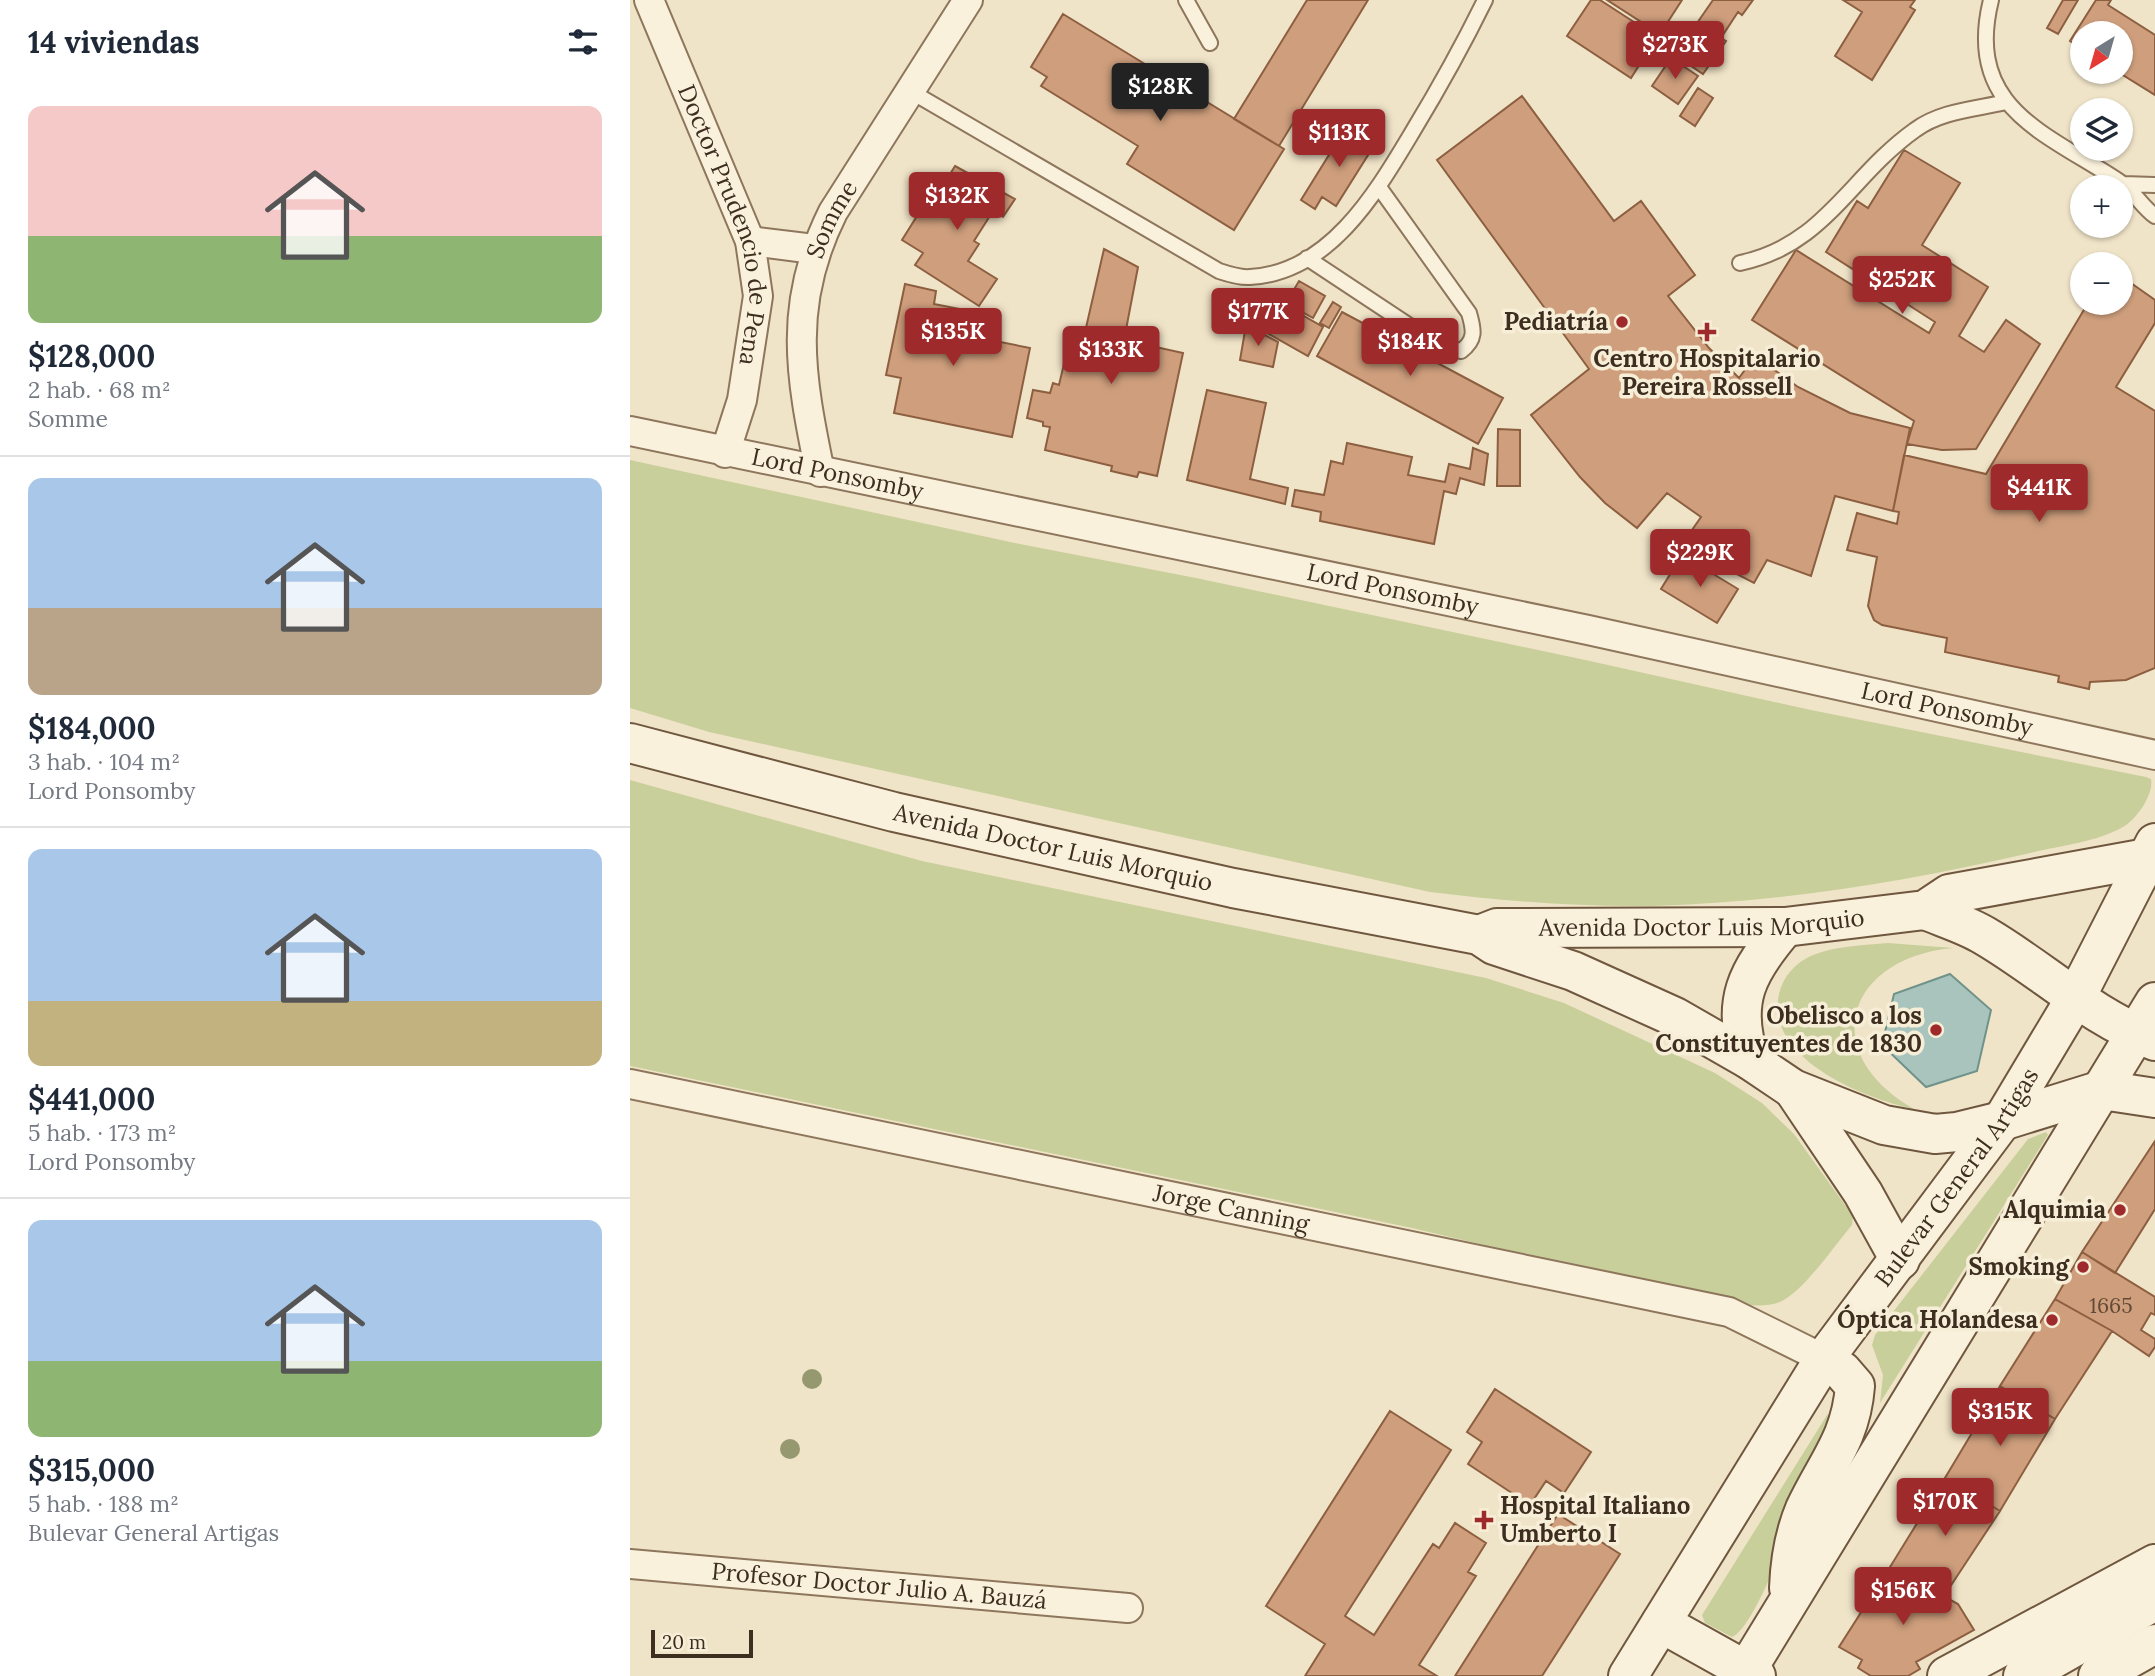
<!DOCTYPE html>
<html lang="es">
<meta charset="utf-8">
<style>
:root{--surface:#fff;--page:#f2f2f3;--text:#1f2937;--muted:#747a83;--line:#e0e1e3;--accent:#9e2a2b}
body{margin:0;font-family:Lora,serif;background:var(--page);color:var(--text);height:100vh;display:flex;flex-direction:column;font-size:26px;white-space:nowrap}
*{box-sizing:border-box;margin:0}
p{font-size:23px;color:var(--muted)}
.icon{flex:none;width:38px;height:38px;fill:none;stroke:currentColor;stroke-width:2;stroke-linecap:round;stroke-linejoin:round}
.map{position:relative;flex:1;overflow:hidden}
.side{display:flex;flex-direction:column;background:var(--surface);width:630px}
.side>*{flex:none}
.needle{width:46px;rotate:217deg}
.buttons{position:absolute;left:1440px;top:21px;display:grid;gap:14px}
.buttons a{display:grid;place-items:center;width:63px;height:63px;border-radius:50%;background:var(--surface);box-shadow:0 2px 5px #0004;font-size:35px}
.scale{position:absolute;left:21px;bottom:18px;width:102px;box-sizing:border-box;padding-left:7px;border:4px solid #3d2e20;border-top:0;font-size:19px;line-height:24px;white-space:nowrap;color:#3d2e20;-webkit-text-stroke:5px #f7eed8;paint-order:stroke}
.price{position:absolute;translate:-50% -60px;padding:0 16px;border-radius:7px;background:var(--accent);color:#fff;font-size:23px;line-height:46px;filter:drop-shadow(0 2px 4px #0008)}
.price::after{content:'';position:absolute;left:50%;top:42px;width:21px;height:16px;margin-left:-10px;background:inherit;clip-path:polygon(0 0,100% 0,50% 100%)}
.price.active{background:#222;color:#fff}
ul{padding:0;list-style:none}
li{display:grid;align-content:center;gap:14px;height:371px;padding:0 28px}
li+li{border-top:2px solid var(--line)}
li span{display:grid;place-items:center;height:217px;border-radius:14px;color:#555}
li>.icon{margin-inline-start:auto}
span .icon{width:126px;height:126px;fill:#fffc;stroke-width:1}
li b{font-size:30px}
h2{display:flex;justify-content:space-between;align-items:center;height:84px;padding:0 28px;font-size:30px}
main{display:flex;flex:1;min-height:0}
.map>svg:first-child{display:block}
.green{fill:#c9cf9b}
.water{fill:#a9c4bc;stroke:#6f938a;stroke-width:2}
.building{fill:#cf9f7d;stroke:#8d5f41;stroke-width:2}
.lines{fill:none;stroke-linecap:round;stroke-linejoin:round}
.lane-casing{stroke:#8d765c;stroke-width:18}
.street-casing{stroke:#8d765c;stroke-width:32}
.secondary-casing{stroke:#6f573f;stroke-width:42}
.lane{stroke:#faf1dc;stroke-width:14}
.street{stroke:#faf1dc;stroke-width:28}
.secondary{stroke:#faf1dc;stroke-width:38}
.tree{fill:#96986f}
.poi-dot{fill:#9e2a2b;stroke:#f7eed8;stroke-width:2.5}
.labels{text-anchor:middle;stroke-width:7;stroke-linejoin:round;paint-order:stroke}
.number-label{font-size:21px;fill:#624a37}
.street-label{font-size:24px;fill:#3d2e20;stroke:#f7eed8}
.poi-label{font-size:24px;font-weight:bold;fill:#3d2e20;stroke:#f7eed8;text-anchor:end}
</style>
<main>
<section class="side">
<h2>14 viviendas<svg class="icon" aria-label="filters" viewBox="0 0 24 24"><path d="M4 7h16M4 17h16"/><circle cx="9" cy="7" r="2"/><circle cx="15" cy="17" r="2"/></svg></h2>
<ul>
<li><span style="background:linear-gradient(#f6c9c9 60%,#8fb573 0)"><svg class="icon" aria-label="home" viewBox="0 0 24 24"><path d="M3 11l9-7 9 7M6 9v11h12V9"/></svg></span><div><b>$128,000</b><p>2 hab. · 68 m²</p><p>Somme</p></div></li>
<li><span style="background:linear-gradient(#a9c7e8 60%,#b9a48a 0)"><svg class="icon" aria-label="home" viewBox="0 0 24 24"><path d="M3 11l9-7 9 7M6 9v11h12V9"/></svg></span><div><b>$184,000</b><p>3 hab. · 104 m²</p><p>Lord Ponsomby</p></div></li>
<li><span style="background:linear-gradient(#a9c7e8 70%,#c2b280 0)"><svg class="icon" aria-label="home" viewBox="0 0 24 24"><path d="M3 11l9-7 9 7M6 9v11h12V9"/></svg></span><div><b>$441,000</b><p>5 hab. · 173 m²</p><p>Lord Ponsomby</p></div></li>
<li><span style="background:linear-gradient(#a9c7e8 65%,#8fb573 0)"><svg class="icon" aria-label="home" viewBox="0 0 24 24"><path d="M3 11l9-7 9 7M6 9v11h12V9"/></svg></span><div><b>$315,000</b><p>5 hab. · 188 m²</p><p>Bulevar General Artigas</p></div></li>
</ul>
</section>
<div class="map">
<svg width="1525" height="1676" viewBox="0 0 1525 1676">
<rect width="100%" height="100%" fill="#f0e4c8"/>
<path class="green" d="M0,460L385,543L566,578L960,661L1181,710L1516,777L1521,779C1524,794 1507,819 1493,827C1465,843 1427,846 1396,854C1274,882 1147,903 1022,906C947,907 874,901 800,892L79,732L0,708Z
M0,780L292,861L856,978L934,1003L1085,1073L1132,1103L1164,1134L1223,1216L1222,1225C1205,1245 1173,1292 1150,1302C1134,1308 1116,1305 1100,1303L782,1228L0,1066Z
M1258,943L1323,948C1216,958 1186,1053 1284,1109C1236,1099 1134,1059 1149,994C1153,976 1166,962 1183,955C1206,946 1234,945 1258,943Z
M1416,1132L1418,1135L1250,1403L1253,1375L1242,1345L1245,1335L1398,1139Z
M1202,1412C1188,1450 1132,1625 1102,1637L1075,1623L1072,1615L1197,1415Z"/>
<path class="water" d="M1320,974L1361,1010L1347,1071L1296,1087L1252,1045L1264,994Z"/>
<path class="building" d="M677,0H738L649,146L604,119Z
M961,0H970L1027,37L1001,78L937,36Z
M977,0H1052L1030,34Z
M1083,0H1123L1112,15L1108,12L1091,38L1096,41L1073,74L1045,55Z
M1213,0H1285L1280,7L1285,10L1242,80L1205,56L1232,12Z
M1433,0H1448L1428,34L1417,28Z
M1466,0H1481L1478,5L1525,35V95L1488,72H1491V33H1452V49L1440,41Z
M433,14L654,149L604,230L497,164L508,146L411,86L417,77L401,67Z
M1041,58L1068,76L1048,104L1022,86Z
M1068,88L1083,98L1065,126L1050,116Z
M892,96L984,221L1011,201L1065,275L1038,296L1079,348L1109,378L1125,356L1168,387L1220,413L1280,428L1263,511L1205,496L1181,576L1137,560L1124,583L1089,565L1053,543L1071,517L1037,493L1007,528L975,503L950,477L901,415L959,369L807,160Z
M717,126L745,144L706,206L692,197L685,209L671,200Z
M1274,150L1330,183L1292,245L1358,287L1329,336L1354,352L1376,320L1410,344L1346,449L1312,450L1277,444L1284,421L1122,320L1166,250L1299,333L1305,322L1196,252L1227,201L1238,208Z
M325,166L385,199L373,217L363,211L344,241L349,244L338,261L367,279L349,306L285,265L293,253L272,240L312,176L317,179Z
M474,249L508,267L494,340L553,353L527,476L509,472L507,477L481,471L482,466L415,450L420,427L413,426V422L397,418L403,390L420,393L423,383L429,385L437,351L450,354Z
M1491,276L1525,300V323L1486,387L1525,411V668L1496,680L1460,682L1459,689L1428,682L1429,676L1315,652L1317,638L1252,625L1244,620L1238,606L1247,557L1217,550L1227,513L1267,524L1269,512L1263,511L1274,455L1356,474L1458,303H1491Z
M669,281L695,296L683,318L656,303Z
M275,284L306,291L304,304L335,310L332,321L343,323L340,336L400,348L382,437L264,413L271,378L256,375Z
M644,299L693,327L678,356L628,328Z
M703,302L711,307L699,328L690,323Z
M712,312L873,398L848,444L687,356Z
M616,325L648,342L643,367L610,360Z
M577,390L636,403L620,479L658,488L655,504L557,480Z
M868,429L890,430V486H867Z
M717,443L782,457L778,475L815,482L819,464L840,469L843,448L858,454L854,485L830,478L826,494L814,491L804,544L690,521L691,512L662,506L665,490L694,495L701,461L713,464Z
M1052,555L1108,589L1087,623L1031,589Z
M1525,1141V1209L1485,1273L1452,1252Z
M1452,1252L1525,1297V1315L1521,1313L1511,1330L1525,1339V1347L1519,1356L1482,1331L1425,1299Z
M1425,1299L1482,1331L1425,1419L1370,1386Z
M1370,1386L1425,1419L1370,1511L1315,1478Z
M865,1389L961,1452L934,1493L916,1481L900,1505L838,1464L852,1442L837,1432Z
M760,1411L821,1450L715,1616L744,1635L803,1544L809,1548L825,1523L856,1543L838,1572L846,1576L789,1665L807,1676H675L695,1644L636,1606Z
M1315,1478L1370,1511L1314,1596L1260,1567Z
M928,1514L990,1554L912,1676H825Z
M1260,1567L1328,1604L1344,1630L1286,1662L1290,1669L1278,1676H1241L1228,1668L1232,1660L1209,1647Z"/>
<g class="lines">
<defs>
<path id="lane" d="M556,0L580,43
M1361,0C1334,109 1417,133 1490,182C1504,191 1512,207 1525,216
M280,91L589,271C598,274 610,278 620,277C700,273 747,191 783,131C809,88 833,45 855,0
M1493,184L1525,185
M677,258L810,346L831,351C846,340 844,330 839,313L749,187
M1110,263C1195,245 1219,177 1285,130C1310,111 1346,109 1376,102"/>
<g id="street">
<path id="s1" d="M19,0L120,241L128,296L112,400L95,453"/>
<path d="M120,241L184,249"/>
<path id="s2" d="M0,431L958,630L1525,755"/>
<path id="s3" d="M190,472C170,375 157,304 203,212L338,0"/>
<path id="s4" d="M0,1084L1099,1312L1194,1359"/>
<path id="s5" d="M0,1564L498,1608"/>
</g>
<g id="secondary">
<path id="s6" d="M0,743L264,812L603,888L849,935L864,945L943,971L1045,1017L1120,1060L1163,1089L1254,1125L1305,1134L1327,1132L1372,1121L1472,1090L1525,1098"/>
<path d="M1295,910C1314,918 1337,925 1355,936C1413,970 1461,1017 1525,1041"/>
<path id="s7" d="M849,935L867,928L1155,927L1295,910L1319,894L1517,858"/>
<path d="M1120,1060C1100,1002 1117,971 1155,927"/>
<path d="M1163,1089L1233,1193L1270,1260"/>
<path d="M1159,1588C1160,1560 1164,1535 1175,1509C1196,1464 1221,1439 1225,1386L1212,1371L1194,1359"/>
<path d="M1031,1623L1126,1676"/>
<path id="s8" d="M998,1676L1194,1359L1372,1121L1445,999L1525,843"/>
<path d="M1113,1676L1525,1002"/>
<path d="M1317,1676L1525,1564"/>
<path d="M1393,1676L1525,1601"/>
<path d="M1468,1676L1525,1644"/>
</g>
</defs>
<use href="#lane" class="lane-casing"/>
<use href="#street" class="street-casing"/>
<use href="#secondary" class="secondary-casing"/>
<use href="#lane" class="lane"/>
<use href="#street" class="street"/>
<use href="#secondary" class="secondary"/>
</g>
<g class="tree">
<circle cx="182" cy="1379" r="10"/>
<circle cx="160" cy="1449" r="10"/>
</g>
<g class="poi-dot">
<circle cx="992" cy="322" r="7"/>
<path d="M1073.5 321.5h7v7h7v7h-7v7h-7v-7h-7v-7h7z"/>
<circle cx="1306" cy="1030" r="7"/>
<circle cx="1490" cy="1210" r="7"/>
<circle cx="1453" cy="1267" r="7"/>
<circle cx="1422" cy="1320" r="7"/>
<path d="M850.5 1509.5h7v7h7v7h-7v7h-7v-7h-7v-7h7z"/>
</g>
<g class="labels">
<g class="number-label">
<text x="1481" y="1313">1665</text>
</g>
<g class="street-label">
<text dy="8" stroke="none"><textPath href="#s3" startOffset="259">Somme</textPath></text>
<text dy="8" stroke="none"><textPath href="#s1" startOffset="240">Doctor Prudencio de Pena</textPath></text>
<text dy="8" stroke="none"><textPath href="#s2" startOffset="212">Lord Ponsomby</textPath></text>
<text dy="8" stroke="none"><textPath href="#s2" startOffset="779">Lord Ponsomby</textPath></text>
<text dy="8" stroke="none"><textPath href="#s2" startOffset="1346">Lord Ponsomby</textPath></text>
<text dy="8" stroke="none"><textPath href="#s6" startOffset="436">Avenida Doctor Luis Morquio</textPath></text>
<text dy="8" stroke="none"><textPath href="#s7" startOffset="224">Avenida Doctor Luis Morquio</textPath></text>
<text dy="8" stroke="none"><textPath href="#s8" startOffset="598">Bulevar General Artigas</textPath></text>
<text dy="8" stroke="none"><textPath href="#s4" startOffset="614">Jorge Canning</textPath></text>
<text dy="8" stroke="none"><textPath href="#s5" startOffset="250">Profesor Doctor Julio A. Bauzá</textPath></text>
</g>
<g class="poi-label">
<text x="978" y="330">Pediatría</text>
<text x="1077" y="367" text-anchor="middle">Centro Hospitalario<tspan x="1077" dy="28">Pereira Rossell</tspan></text>
<text x="1292" y="1024">Obelisco a los<tspan x="1292" dy="28">Constituyentes de 1830</tspan></text>
<text x="1476" y="1218">Alquimia</text>
<text x="1439" y="1275">Smoking</text>
<text x="1408" y="1328">Óptica Holandesa</text>
<text x="870" y="1514" text-anchor="start">Hospital Italiano<tspan x="870" dy="28">Umberto I</tspan></text>
</g>
</g>
</svg>
<div class="buttons">
<a><svg class="needle" viewBox="-14 -14 28 28"><path d="M0-13l5 13h-10z" fill="#e53935"/><path d="M0 13l5-13h-10z" fill="#747a83"/></svg></a>
<a><svg class="icon" aria-label="layers" viewBox="0 0 24 24"><path d="M12 4l9 5-9 5-9-5zM3 14l9 5 9-5"/></svg></a>
<a>+</a>
<a>−</a>
</div>
<div class="scale">20 m</div>
<b class="price" style="left:1045px;top:81px">$273K</b>
<b class="price active" style="left:530px;top:123px">$128K</b>
<b class="price" style="left:709px;top:169px">$113K</b>
<b class="price" style="left:327px;top:232px">$132K</b>
<b class="price" style="left:1272px;top:316px">$252K</b>
<b class="price" style="left:628px;top:348px">$177K</b>
<b class="price" style="left:323px;top:368px">$135K</b>
<b class="price" style="left:780px;top:378px">$184K</b>
<b class="price" style="left:481px;top:386px">$133K</b>
<b class="price" style="left:1409px;top:524px">$441K</b>
<b class="price" style="left:1070px;top:589px">$229K</b>
<b class="price" style="left:1370px;top:1448px">$315K</b>
<b class="price" style="left:1315px;top:1538px">$170K</b>
<b class="price" style="left:1273px;top:1627px">$156K</b>
</div>
</main>
